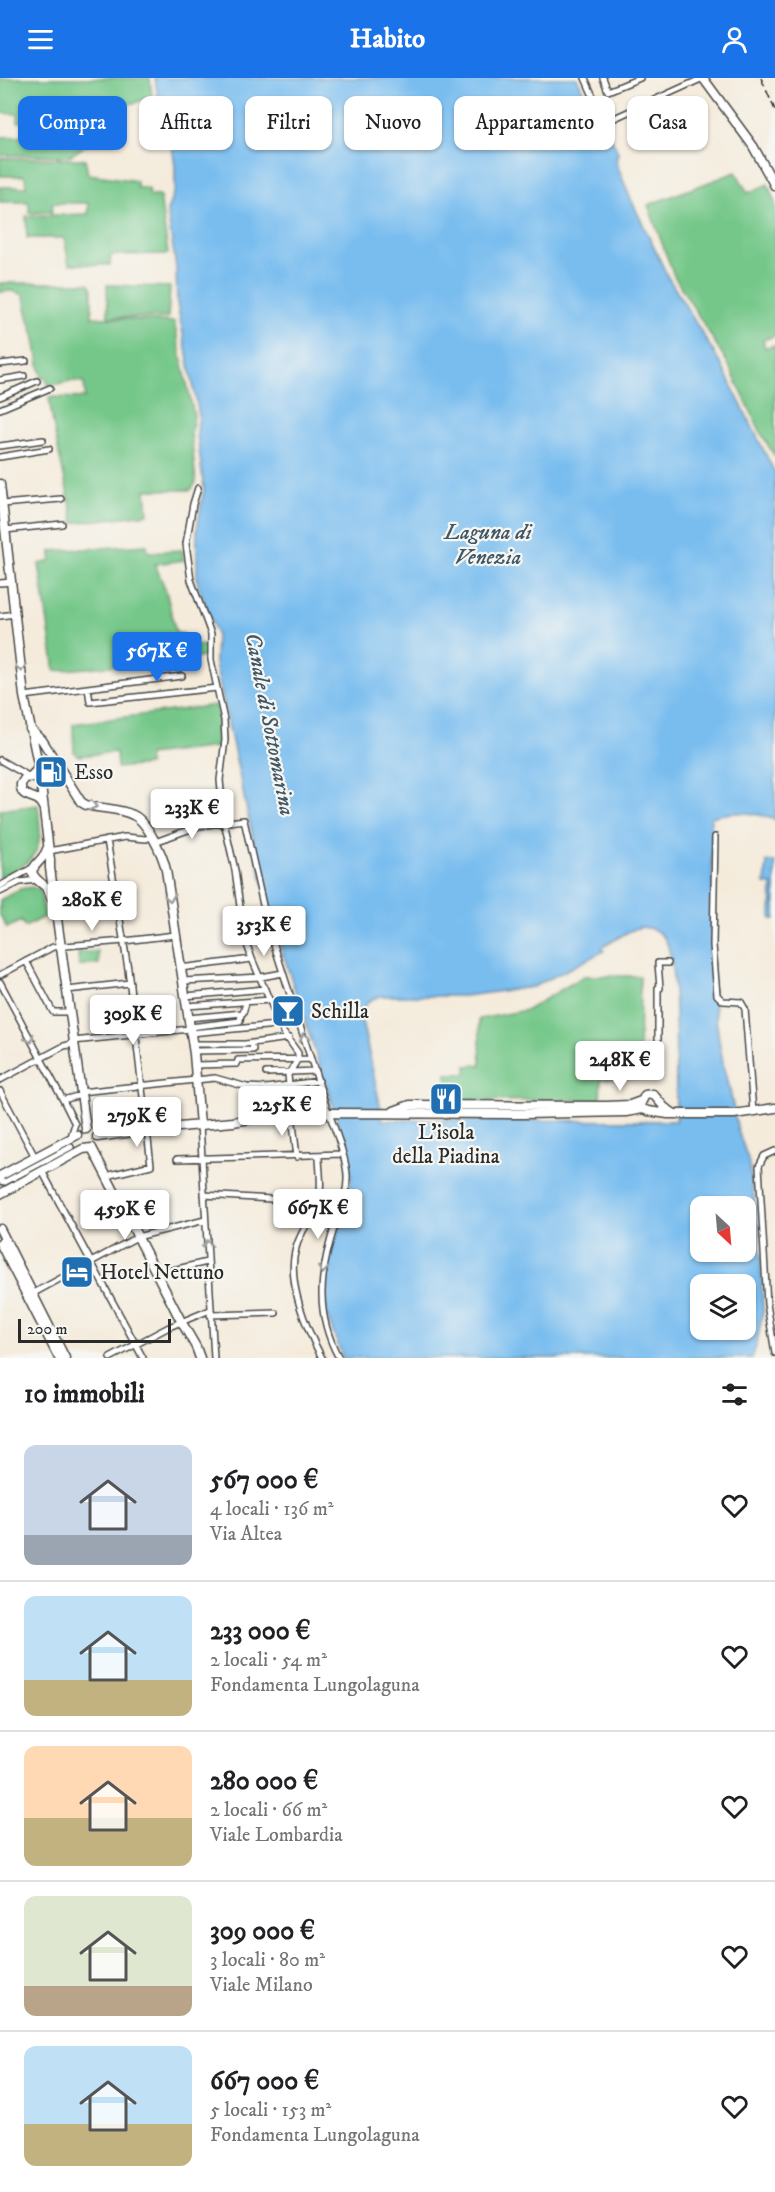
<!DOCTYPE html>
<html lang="it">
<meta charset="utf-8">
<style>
:root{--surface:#fff;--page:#f2f2f2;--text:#202124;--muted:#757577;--line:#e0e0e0;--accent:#1a73e8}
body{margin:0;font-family:"IM FELL DW Pica",serif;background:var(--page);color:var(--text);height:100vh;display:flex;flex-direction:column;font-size:22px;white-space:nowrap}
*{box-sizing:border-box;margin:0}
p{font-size:20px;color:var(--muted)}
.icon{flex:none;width:33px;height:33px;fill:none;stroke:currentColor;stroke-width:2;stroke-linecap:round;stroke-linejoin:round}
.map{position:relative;height:1280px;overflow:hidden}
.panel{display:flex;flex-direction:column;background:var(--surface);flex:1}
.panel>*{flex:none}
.guide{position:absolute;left:18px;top:18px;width:740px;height:54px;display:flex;gap:12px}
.needle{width:39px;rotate:154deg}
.fabs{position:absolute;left:690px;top:1118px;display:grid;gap:12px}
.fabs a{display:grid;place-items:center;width:66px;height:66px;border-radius:12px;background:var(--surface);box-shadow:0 2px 4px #0004;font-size:30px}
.scale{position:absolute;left:18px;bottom:15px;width:153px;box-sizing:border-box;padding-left:6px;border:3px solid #2b2b2b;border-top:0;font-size:16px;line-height:21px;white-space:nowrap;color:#2b2b2b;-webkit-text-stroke:4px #f6f6f2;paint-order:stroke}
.price{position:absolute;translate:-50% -51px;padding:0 14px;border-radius:6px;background:#fff;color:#222;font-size:20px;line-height:39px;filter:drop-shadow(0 2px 3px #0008)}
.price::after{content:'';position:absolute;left:50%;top:36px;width:18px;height:14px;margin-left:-9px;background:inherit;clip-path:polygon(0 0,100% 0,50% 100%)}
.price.selected{background:var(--accent);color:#fff}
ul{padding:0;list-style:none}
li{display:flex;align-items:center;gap:18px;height:150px;padding:0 24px}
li+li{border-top:2px solid var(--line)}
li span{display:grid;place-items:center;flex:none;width:168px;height:120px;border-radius:12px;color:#555}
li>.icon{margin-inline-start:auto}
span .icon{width:72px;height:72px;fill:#fffc;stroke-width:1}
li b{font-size:26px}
h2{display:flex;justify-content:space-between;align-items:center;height:72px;padding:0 24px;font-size:26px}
.tag{padding:0 21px;border-radius:12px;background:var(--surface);box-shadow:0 2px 4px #0004;font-size:21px;line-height:54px}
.tag.selected{background:var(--accent);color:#fff}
header{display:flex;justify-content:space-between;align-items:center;height:78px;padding:0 24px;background:var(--accent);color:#fff;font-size:27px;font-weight:700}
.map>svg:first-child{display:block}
.green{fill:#75c789;stroke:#50795a;stroke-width:1.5}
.water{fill:#79bdef;stroke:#52748d;stroke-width:1.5;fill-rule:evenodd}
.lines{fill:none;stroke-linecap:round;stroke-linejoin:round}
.street-casing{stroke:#494845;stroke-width:8}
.secondary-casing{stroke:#494845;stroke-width:11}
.street{stroke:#fff;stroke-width:5}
.secondary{stroke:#fff;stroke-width:8}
.rail{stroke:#2b2b2b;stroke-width:1.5;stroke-dasharray:9 4.5;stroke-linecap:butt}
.oneway{stroke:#a0a0a0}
.labels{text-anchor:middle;stroke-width:4.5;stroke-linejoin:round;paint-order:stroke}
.poi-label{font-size:21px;fill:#2b2b2b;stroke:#f6f6f2;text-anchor:start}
.water-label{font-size:22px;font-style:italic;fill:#425766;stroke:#f6f6f2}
</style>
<header><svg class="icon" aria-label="menu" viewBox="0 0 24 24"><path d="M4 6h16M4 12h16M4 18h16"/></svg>Habito<svg class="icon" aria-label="person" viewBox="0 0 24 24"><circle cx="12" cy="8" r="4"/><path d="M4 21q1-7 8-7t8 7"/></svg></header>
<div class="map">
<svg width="775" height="1280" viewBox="0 0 775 1280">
<rect width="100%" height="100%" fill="#f6f6f2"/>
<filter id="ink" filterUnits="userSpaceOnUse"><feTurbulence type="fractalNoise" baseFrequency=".0167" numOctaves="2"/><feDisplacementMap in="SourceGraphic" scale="12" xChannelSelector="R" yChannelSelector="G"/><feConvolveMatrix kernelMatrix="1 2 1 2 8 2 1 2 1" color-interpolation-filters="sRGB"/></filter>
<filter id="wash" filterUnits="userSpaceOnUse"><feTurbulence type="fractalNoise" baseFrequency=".008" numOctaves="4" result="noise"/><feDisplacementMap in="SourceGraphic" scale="24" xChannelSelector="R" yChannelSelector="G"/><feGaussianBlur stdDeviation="1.35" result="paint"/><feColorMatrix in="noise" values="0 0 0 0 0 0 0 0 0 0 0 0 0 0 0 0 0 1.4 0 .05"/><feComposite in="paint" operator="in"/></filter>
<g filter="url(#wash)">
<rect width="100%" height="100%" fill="#f4ebdb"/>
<path class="green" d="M0,0H150L152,18L135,25L75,31L73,43L18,44V36L0,35Z
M40,47H112L115,64L85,68L70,78L0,77V59L40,58Z
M0,80L85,81L88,96L137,103V110H148L150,118H160L168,176L111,177L110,187L69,186L64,160H27L26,138L88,136V125H53L52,134L29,135V124H0V109H26L25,98H0Z
M736,94L748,115L768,106L775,125V258L763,262L765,270L775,267V379L762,357L727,284L674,198L648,127Z
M0,205H89L92,211V239L174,244L194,338L191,355L196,404L191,412H146L148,436L74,445C66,403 54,362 49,319L85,320L84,304L70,303L49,308L45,299L42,300C38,287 38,274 35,261C31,246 25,233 24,217L12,213L0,214Z
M107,207L170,209L168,240L108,239Z
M147,467L148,474L182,472L184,482L155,486L166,513L176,555L184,556L183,568L206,567V579L55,593L39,486L51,483V473Z
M216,627L223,662H218L217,669L148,677L149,687L117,690L116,674L79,678L74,674L73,646Z
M38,727C43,771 40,781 0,800V732Z
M32,809L40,812L45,838L25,849L21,843L7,850L0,837V822L20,811Z
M98,873L99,886L79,888L78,875Z
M584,898H640L639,1000L601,1001L600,1022L448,1023L446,996H466V988L481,987L479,941L527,932Z"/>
<path class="water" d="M155,0H577L606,62L611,60L618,74L616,84L629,117L669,201L721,286L775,395V742C754,733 732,733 711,739L713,821H711C710,886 713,945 728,1008H729L738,1053L748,1081L759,1149L763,1233L757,1265L752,1280H343L325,1233L324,1205L328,1173L350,1110L351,1095L338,1044L273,845L261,797L215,585L216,555L197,503V451L204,411L197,355L199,337L177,225L176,189L167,133L175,111V88L168,40L160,32ZM641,849C651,850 659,852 665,861C679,882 675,1010 676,1043L382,1042L381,1031L361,939C364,926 368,921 381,918H465L533,909L604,873L602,869C615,863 627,852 641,849ZM700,1128H746V1173H700ZM700,1206H746V1251H700Z
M767,784H775V841H771L772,807L765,806Z"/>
</g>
<g filter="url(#ink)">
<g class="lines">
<defs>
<path id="street" d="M585,0L603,41L608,43L703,0
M603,0L608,13L640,0
M0,286L26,283
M0,302L24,298
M0,319L37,303
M0,331L50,310
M0,368L43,362
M0,379L49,371
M198,410L193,426L186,466L191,502L211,556V582L224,642L225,662L220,702L224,744L235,792L244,858L252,881L283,954L298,975V981L288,997L289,1007
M2,426L61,421
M5,452L62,446
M0,505L12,504
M0,538L15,536
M88,610L90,624L217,610
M24,618L182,598
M0,682L28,698
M715,759L713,867L717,917L723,923L741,924L745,931L753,1034
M155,764L199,748L244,742L267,845L326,1028C332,1043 347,1081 347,1098C348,1114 340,1131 335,1147C320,1194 314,1234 339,1280
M49,773L125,759L146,761L151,759
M0,808L32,790
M0,814L20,804L36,802
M26,883L53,934H69
M180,890L252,881
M0,897L53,869L124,863L175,857
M183,903L261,899L283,895
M0,904L63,1022L81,1017
M67,912L130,905
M185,918L265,911
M187,928L270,922
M188,940L243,935L246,925
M190,949L240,943L241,936
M191,955L277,947L284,948L298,942
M73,963L190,951
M193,966H245L289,960
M194,973L253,972L252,965
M649,980H658V910H660L658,885H668
M195,987L237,986L238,982C263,981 287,982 311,981
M266,995L316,993
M0,1002L64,968L73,966
M266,1010L319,1003
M0,1013L35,1079
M80,1014L215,1000L247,1009L266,1010L267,1038
M63,1022L75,1046L72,1055
M292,1037L297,1079
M200,1047L214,1280
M775,1073L764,1078L759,1088L767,1226L775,1275
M319,1078C319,1091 323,1111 318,1124C313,1140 300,1153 296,1170C286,1203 306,1250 322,1280
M177,1081L342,1076
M42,1093L143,1280
M106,1098L151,1087L128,891L107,762
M0,1103L5,1104L71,1069
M204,1117L271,1121L316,1128
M318,1125L341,1129
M156,1196L207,1184
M32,1216L137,1159L205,1142
M210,1237L276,1235
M110,1280L169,1249L210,1232"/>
<path id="secondary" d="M703,0L753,68L775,108
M0,406L24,618L38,686L37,692L31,698
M30,651L42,662L81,724L86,727C101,731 119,730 133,737C147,743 163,777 166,792L194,976L200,1047
M44,731L39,722C30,717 20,719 21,706L25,700L34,699L39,702L41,707L50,782V790L86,1051
M47,771C44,782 34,785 32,794C36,806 47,804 51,819
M641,1025L645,1017L653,1016L665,1030L673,1035
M394,1033L410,1027L606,1028L630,1027L641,1023
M97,1059L147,1052L233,1044L267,1038L329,1035L523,1036L626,1034L643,1031L648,1033L668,1036H734L775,1030
M92,1070L181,1243L196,1269L200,1280
M0,1098L77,1057
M0,1116L83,1071L92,1070
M0,1151L65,1280
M0,1165L59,1280"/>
</defs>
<use href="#street" class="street-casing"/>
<use href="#secondary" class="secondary-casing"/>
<use href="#street" class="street"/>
<use href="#secondary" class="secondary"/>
<path class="rail" d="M761,0L775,32"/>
</g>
<defs><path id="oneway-chevron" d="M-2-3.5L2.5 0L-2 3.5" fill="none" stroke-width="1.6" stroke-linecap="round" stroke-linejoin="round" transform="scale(1.5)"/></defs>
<g class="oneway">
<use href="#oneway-chevron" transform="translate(21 590) rotate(84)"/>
<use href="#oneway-chevron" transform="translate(93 728) rotate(13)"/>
<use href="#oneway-chevron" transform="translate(170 820) rotate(82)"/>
<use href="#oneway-chevron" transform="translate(304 959) rotate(-108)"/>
<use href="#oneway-chevron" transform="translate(30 961) rotate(62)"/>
<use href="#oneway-chevron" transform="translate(207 1166) rotate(-93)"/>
<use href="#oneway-chevron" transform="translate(323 1192) rotate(95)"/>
</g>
</g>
<defs>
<symbol id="fuel-square" viewBox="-11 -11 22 22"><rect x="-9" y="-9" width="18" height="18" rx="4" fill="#1f6fb2" stroke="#f6f6f2"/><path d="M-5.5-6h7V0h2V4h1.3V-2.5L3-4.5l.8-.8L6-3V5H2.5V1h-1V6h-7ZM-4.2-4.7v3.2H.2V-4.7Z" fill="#fff"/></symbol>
<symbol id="bar-square" viewBox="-11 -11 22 22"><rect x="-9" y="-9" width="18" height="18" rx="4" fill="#1f6fb2" stroke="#f6f6f2"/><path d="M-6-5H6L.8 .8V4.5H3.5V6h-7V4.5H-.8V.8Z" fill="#fff"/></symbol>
<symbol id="restaurant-square" viewBox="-11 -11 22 22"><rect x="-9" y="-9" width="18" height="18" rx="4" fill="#1f6fb2" stroke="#f6f6f2"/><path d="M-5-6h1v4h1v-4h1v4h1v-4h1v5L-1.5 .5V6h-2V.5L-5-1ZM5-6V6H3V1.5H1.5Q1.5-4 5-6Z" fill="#fff"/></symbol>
<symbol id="hotel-square" viewBox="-11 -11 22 22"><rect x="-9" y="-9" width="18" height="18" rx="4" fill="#1f6fb2" stroke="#f6f6f2"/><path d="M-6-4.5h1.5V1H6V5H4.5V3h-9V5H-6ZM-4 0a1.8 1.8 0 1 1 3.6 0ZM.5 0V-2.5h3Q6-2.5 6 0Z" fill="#fff"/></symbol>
</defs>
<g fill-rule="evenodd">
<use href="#fuel-square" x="32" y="675" width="38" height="38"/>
<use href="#bar-square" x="269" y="914" width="38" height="38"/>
<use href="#restaurant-square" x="427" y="1002" width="38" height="38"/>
<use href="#hotel-square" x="58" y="1175" width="38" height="38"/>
</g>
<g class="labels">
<g class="poi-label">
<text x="74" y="701">Esso</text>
<text x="311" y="940">Schilla</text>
<text x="446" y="1061" text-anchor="middle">L'isola<tspan x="446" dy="24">della Piadina</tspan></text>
<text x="100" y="1201">Hotel Nettuno</text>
</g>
<g class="water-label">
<text x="488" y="461">Laguna di<tspan x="488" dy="25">Venezia</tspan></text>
<text transform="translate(271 646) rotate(79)" y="8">Canale di Sottomarina</text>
</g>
</g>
</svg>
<div class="fabs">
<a><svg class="needle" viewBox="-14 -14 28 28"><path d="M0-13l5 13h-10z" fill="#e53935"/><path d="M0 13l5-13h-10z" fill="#757577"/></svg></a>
<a><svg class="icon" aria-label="layers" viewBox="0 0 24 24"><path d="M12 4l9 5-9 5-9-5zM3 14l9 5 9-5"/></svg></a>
</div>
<div class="scale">200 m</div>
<b class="price selected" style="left:157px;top:605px">567K €</b>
<b class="price" style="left:192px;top:762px">233K €</b>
<b class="price" style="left:92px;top:854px">280K €</b>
<b class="price" style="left:264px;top:879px">353K €</b>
<b class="price" style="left:133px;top:968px">309K €</b>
<b class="price" style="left:620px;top:1014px">248K €</b>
<b class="price" style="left:282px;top:1059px">225K €</b>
<b class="price" style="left:137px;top:1070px">279K €</b>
<b class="price" style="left:318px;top:1162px">667K €</b>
<b class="price" style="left:125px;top:1163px">459K €</b>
<div class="guide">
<a class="tag selected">Compra</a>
<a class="tag">Affitta</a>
<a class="tag">Filtri</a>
<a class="tag">Nuovo</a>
<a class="tag">Appartamento</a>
<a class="tag">Casa</a>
</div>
</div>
<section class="panel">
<h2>10 immobili<svg class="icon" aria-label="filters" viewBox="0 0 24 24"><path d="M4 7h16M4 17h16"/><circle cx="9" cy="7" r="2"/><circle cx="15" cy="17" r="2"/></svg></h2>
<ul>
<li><span style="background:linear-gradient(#c9d6e8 75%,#9aa5b1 0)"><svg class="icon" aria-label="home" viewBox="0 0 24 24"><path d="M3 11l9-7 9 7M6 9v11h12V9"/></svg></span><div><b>567 000 €</b><p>4 locali · 136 m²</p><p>Via Altea</p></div><svg class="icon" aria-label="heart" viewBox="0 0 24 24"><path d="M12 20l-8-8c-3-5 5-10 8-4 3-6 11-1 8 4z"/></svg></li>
<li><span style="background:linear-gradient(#bfe0f5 70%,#c2b280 0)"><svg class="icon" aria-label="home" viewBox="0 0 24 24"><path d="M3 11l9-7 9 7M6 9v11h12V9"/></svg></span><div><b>233 000 €</b><p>2 locali · 54 m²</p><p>Fondamenta Lungolaguna</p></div><svg class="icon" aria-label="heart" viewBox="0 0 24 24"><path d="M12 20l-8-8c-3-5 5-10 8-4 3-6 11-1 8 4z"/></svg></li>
<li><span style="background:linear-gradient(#ffd9b3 60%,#c2b280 0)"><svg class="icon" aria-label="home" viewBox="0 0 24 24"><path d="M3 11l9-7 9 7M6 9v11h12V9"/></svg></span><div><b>280 000 €</b><p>2 locali · 66 m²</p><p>Viale Lombardia</p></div><svg class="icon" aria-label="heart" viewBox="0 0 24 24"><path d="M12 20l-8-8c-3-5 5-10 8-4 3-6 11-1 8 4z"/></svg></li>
<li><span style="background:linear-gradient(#dfe7d0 75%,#b9a48a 0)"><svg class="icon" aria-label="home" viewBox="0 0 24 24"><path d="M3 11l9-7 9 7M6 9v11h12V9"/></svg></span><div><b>309 000 €</b><p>3 locali · 80 m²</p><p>Viale Milano</p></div><svg class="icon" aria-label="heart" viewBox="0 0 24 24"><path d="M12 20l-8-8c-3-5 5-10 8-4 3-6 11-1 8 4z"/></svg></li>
<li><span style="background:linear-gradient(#bfe0f5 65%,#c2b280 0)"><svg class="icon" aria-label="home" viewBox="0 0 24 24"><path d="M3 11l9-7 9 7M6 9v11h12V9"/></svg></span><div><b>667 000 €</b><p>5 locali · 153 m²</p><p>Fondamenta Lungolaguna</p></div><svg class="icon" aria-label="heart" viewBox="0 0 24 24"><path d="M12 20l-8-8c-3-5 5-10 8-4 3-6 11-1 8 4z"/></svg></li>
</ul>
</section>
